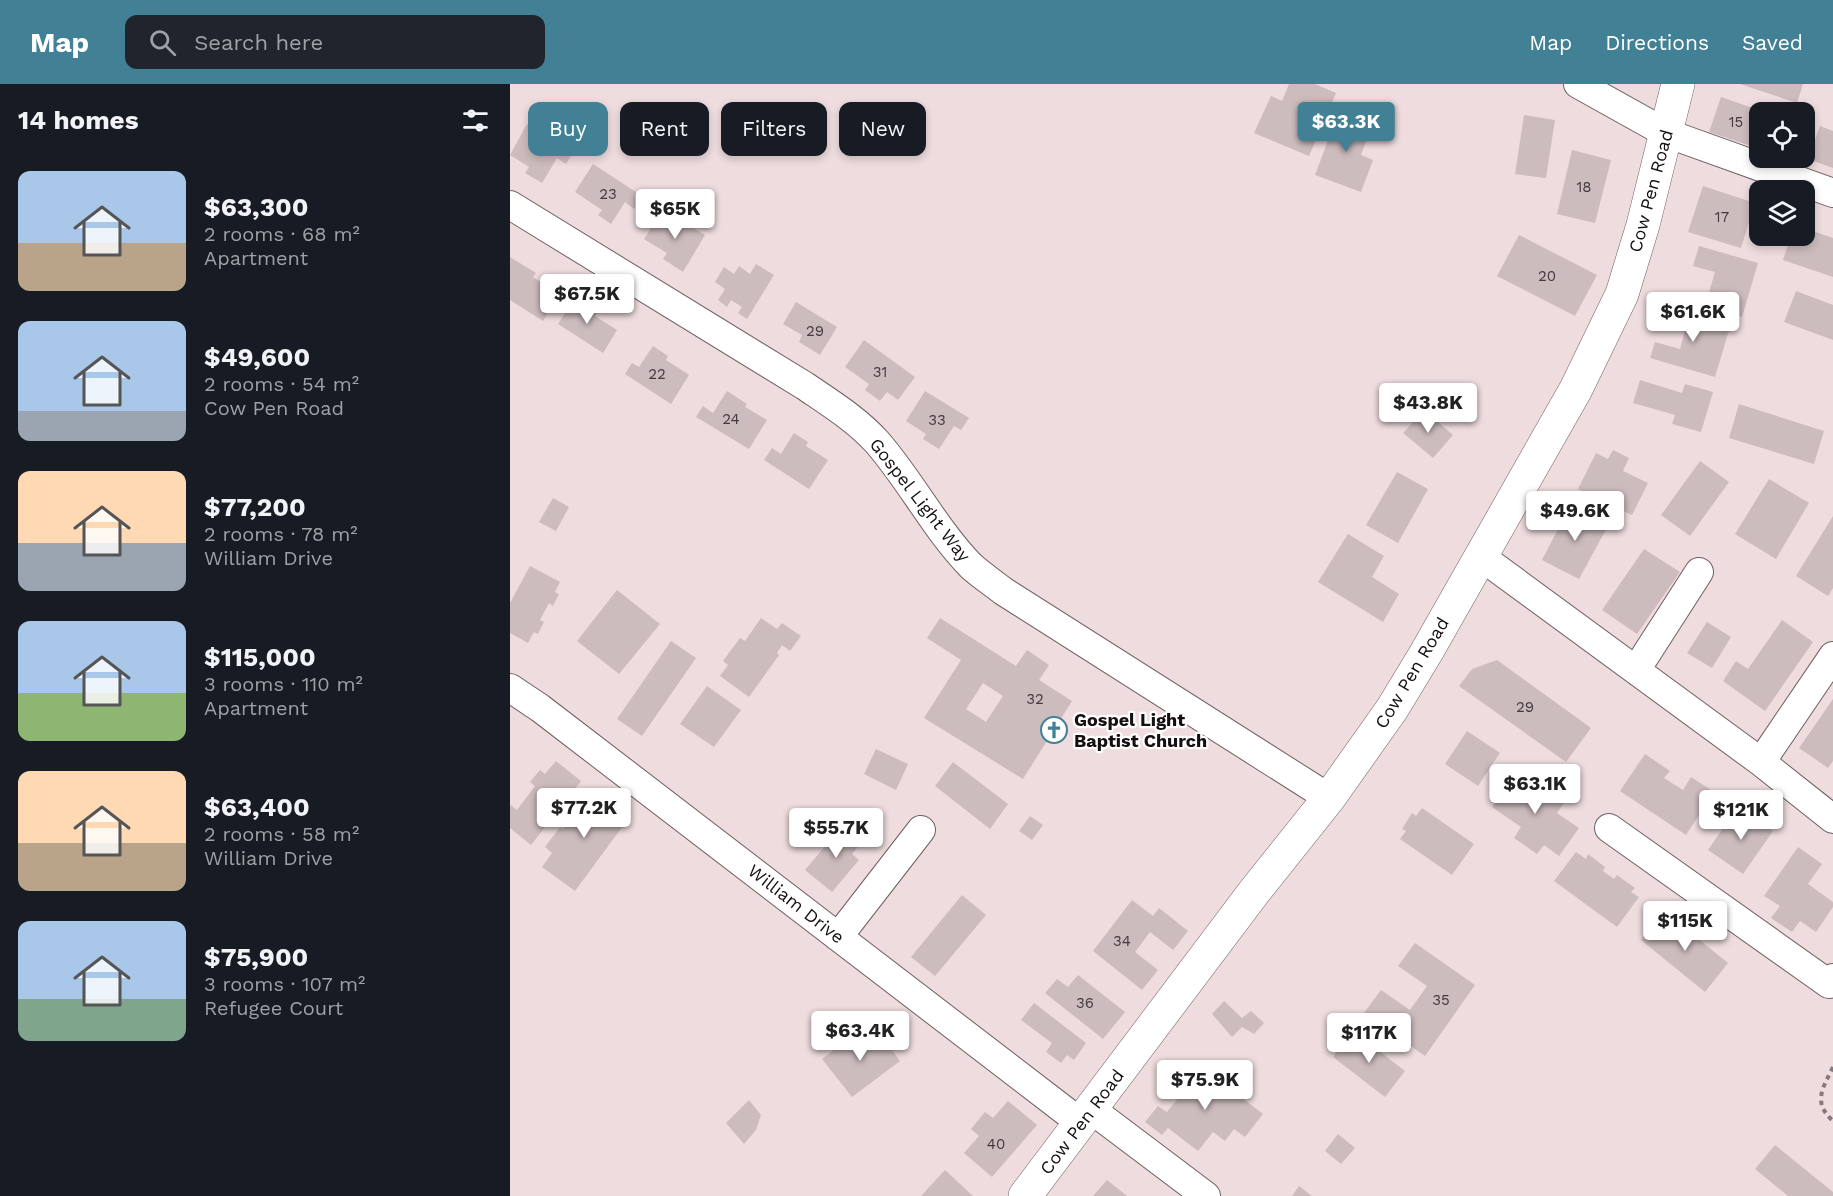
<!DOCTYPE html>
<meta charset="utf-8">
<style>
:root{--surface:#171b24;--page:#20242c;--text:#f1f3f6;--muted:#9ea1a6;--accent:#428195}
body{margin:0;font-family:"Work Sans",sans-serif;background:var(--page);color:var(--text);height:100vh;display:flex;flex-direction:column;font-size:22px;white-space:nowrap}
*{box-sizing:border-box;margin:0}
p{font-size:20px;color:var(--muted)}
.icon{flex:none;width:33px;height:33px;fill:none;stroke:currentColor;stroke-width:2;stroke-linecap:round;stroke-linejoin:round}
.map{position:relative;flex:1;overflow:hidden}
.panel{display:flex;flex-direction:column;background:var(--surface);width:510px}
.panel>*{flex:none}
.top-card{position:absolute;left:18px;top:18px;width:570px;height:54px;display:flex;gap:12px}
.controls{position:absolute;left:1239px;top:18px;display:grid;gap:12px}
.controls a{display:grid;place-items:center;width:66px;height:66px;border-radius:12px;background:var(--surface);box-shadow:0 3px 9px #0003;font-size:30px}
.price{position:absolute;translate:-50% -51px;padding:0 14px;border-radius:6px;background:#fff;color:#222;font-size:20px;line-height:39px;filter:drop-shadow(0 2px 3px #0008)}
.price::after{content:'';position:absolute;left:50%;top:36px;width:18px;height:14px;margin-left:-9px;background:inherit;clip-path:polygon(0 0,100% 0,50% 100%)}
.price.on{background:var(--accent);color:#fff}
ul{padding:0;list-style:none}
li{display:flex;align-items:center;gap:18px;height:150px;padding:0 18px}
li span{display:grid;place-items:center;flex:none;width:168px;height:120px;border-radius:12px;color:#555}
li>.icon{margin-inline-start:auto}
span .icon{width:72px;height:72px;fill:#fffc;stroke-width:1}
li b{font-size:26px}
h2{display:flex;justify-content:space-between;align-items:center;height:72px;padding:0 18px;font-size:26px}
.tag{padding:0 21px;border-radius:12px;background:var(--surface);box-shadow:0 3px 9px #0003;font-size:21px;line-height:54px}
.tag.on{background:var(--accent);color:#fff}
header{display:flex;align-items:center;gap:36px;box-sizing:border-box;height:84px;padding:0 30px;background:var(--accent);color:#fff}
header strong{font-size:28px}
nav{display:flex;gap:33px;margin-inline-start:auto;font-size:21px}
.search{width:420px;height:54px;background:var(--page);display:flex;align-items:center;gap:15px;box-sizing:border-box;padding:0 21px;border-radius:12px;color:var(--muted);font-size:22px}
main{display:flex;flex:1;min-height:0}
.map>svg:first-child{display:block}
.building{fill:#cdbcbe;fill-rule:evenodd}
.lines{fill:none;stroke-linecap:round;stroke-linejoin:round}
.street-casing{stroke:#6e5f60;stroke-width:30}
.secondary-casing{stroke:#6e5f60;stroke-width:34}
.path{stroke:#86797b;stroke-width:4;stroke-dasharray:4.5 4.5;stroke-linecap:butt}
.street{stroke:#fff;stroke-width:28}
.secondary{stroke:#fff;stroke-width:33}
.labels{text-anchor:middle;stroke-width:4.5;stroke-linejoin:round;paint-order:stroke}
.number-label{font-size:15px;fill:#433a3c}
.street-label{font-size:18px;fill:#150f10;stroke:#fff}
.poi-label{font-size:18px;font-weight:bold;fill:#150f10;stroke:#fff;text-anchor:start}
</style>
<header>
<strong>Map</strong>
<div class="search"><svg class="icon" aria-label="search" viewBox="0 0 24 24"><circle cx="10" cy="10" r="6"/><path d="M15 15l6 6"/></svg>Search here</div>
<nav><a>Map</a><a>Directions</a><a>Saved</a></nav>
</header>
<main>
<section class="panel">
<h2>14 homes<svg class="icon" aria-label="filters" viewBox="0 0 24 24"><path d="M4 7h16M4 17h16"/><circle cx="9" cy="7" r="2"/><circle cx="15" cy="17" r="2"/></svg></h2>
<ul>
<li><span style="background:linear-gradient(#a9c7e8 60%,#b9a48a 0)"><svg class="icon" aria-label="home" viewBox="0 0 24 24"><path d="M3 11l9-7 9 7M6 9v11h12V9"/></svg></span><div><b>$63,300</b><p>2 rooms · 68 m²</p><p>Apartment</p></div></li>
<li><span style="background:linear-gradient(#a9c7e8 75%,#9aa5b1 0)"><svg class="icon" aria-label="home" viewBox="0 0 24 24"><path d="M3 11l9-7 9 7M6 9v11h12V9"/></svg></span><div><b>$49,600</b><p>2 rooms · 54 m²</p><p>Cow Pen Road</p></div></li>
<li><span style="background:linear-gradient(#ffd9b3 60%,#9aa5b1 0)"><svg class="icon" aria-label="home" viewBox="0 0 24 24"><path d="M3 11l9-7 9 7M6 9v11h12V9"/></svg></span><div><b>$77,200</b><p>2 rooms · 78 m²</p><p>William Drive</p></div></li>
<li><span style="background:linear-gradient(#a9c7e8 60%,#8fb573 0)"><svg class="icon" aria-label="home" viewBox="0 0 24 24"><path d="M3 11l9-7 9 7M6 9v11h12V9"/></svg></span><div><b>$115,000</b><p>3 rooms · 110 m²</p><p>Apartment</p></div></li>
<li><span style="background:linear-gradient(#ffd9b3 60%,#b9a48a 0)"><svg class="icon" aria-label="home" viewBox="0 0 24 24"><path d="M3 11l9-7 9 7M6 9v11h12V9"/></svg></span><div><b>$63,400</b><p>2 rooms · 58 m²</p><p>William Drive</p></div></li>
<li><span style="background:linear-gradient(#a9c7e8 65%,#7fa58c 0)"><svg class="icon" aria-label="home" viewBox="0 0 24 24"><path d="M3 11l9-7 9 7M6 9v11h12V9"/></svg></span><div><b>$75,900</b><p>3 rooms · 107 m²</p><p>Refugee Court</p></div></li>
</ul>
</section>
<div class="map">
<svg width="1323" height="1112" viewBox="0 0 1323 1112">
<rect width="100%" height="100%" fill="#eedcde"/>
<path class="building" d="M779,0H805L826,9L799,72L744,49L761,12L772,17Z
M1230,0H1293L1287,19Z
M1211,13L1254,28H1250V65L1199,48Z
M829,27L862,40L851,71L863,76L851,108L805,91Z
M1014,31L1045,36L1036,94L1005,90Z
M17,40L63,68L56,80L47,74L32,99L15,89L19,83L0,71Z
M1310,42L1323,47V84L1298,75Z
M1062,66L1101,76L1085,139L1047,130Z
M83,80L132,112L124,125L115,118L101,140L88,131L92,126L65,108Z
M1193,102L1245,119L1231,164L1178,148Z
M152,126L195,151L173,188L153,175L157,169L134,155Z
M1294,144L1323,154V193L1273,176L1281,152H1294Z
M1009,151L1087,191L1065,232L987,192Z
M1189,162L1248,179L1232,233L1195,222L1205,188L1183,182Z
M0,173L26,189L23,193L50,210L33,237L0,216Z
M246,180L264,191L237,235L228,229L232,223L221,216L217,223L208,216L215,205L205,198L214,183L224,190L229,182L240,190Z
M1286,207L1323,221V256L1274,238Z
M66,212L88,226L85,232L107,246L93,269L48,240Z
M286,218L327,243L310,271L289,258L292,251L273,240Z
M1155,224L1220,243L1205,293L1140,274L1145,258L1170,265L1175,247L1150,240Z
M354,256L405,293L388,316L377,308L370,317L355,306L359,300L335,283Z
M143,262L158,272L156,276L179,291L161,320L115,290L122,279L129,283Z
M1130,296L1172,309L1175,300L1203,308L1191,348L1162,340L1165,331L1123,319Z
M217,307L237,320L235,323L257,336L239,365L186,333L193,322L203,329Z
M415,307L459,334L451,346L444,342L429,365L413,355L416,350L396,337Z
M1229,320L1314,347L1304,380L1219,354Z
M914,326L943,351L923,374L893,349Z
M284,349L298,358L296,362L318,376L299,405L254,376L262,364L271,370Z
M1103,366L1119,374L1113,387L1138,399L1122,431L1068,405L1086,369L1098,375Z
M1190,377L1219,398L1180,452L1151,431Z
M887,388L918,405L888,459L856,441Z
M1259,395L1299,419L1266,475L1225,450Z
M43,414L59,423L46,447L29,438Z
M1061,420L1099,440L1069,495L1032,476Z
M1323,432V504L1318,512L1286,492Z
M838,450L874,472L862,493L889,510L873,538L808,498Z
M1134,465L1170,488L1127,550L1092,526Z
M20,482L50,498L45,508L49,510L43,522L39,519L30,536L34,538L28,550L24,548L18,559L0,549V519Z
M107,506L150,540L109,590L67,557Z
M251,534L267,545L272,539L291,552L280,567L272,561L267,569L269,571L239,613L210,592L218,581L213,577L230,554L235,557Z
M430,534L506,582L517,566L539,581L529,596L562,617L513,695L414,634L451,576L417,554ZM473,599L493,612L476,638L456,625Z
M1272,536L1303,558L1255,627L1213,597L1226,577L1238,585Z
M1197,538L1221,553L1202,584L1177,569Z
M161,557L186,574L132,652L107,635Z
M987,576L1081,644L1056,678L949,602L962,585Z
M197,602L231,626L204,663L170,640Z
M1323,615V677L1318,684L1289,664Z
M957,647L990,669L968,702L935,680Z
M366,665L398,680L386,706L354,690Z
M1135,670L1160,687L1154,694L1173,706L1181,693L1204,708L1176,751L1110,707Z
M46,677L71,697L21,761L0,744V723L1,721L7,726L25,702L20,698L30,686L35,690Z
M443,678L498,720L480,745L425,702Z
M1007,687L1054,719L1047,729L1069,744L1049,772L1034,761L1027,770L1004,754L1011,743L982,723Z
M83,704L121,731L65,807L32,783L42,769L35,763L50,743L53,745Z
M912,724L964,760L942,791L890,755L896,747L892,745L902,729L906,732Z
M1231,726L1263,747L1233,790L1198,766L1218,737L1222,739Z
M520,732L533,741L522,756L509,747Z
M334,740L353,757L342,770L349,776L322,808L295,786Z
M1288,763L1312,780L1298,800L1323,818V823L1306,848L1290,837L1282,848L1261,834L1270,822L1254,812Z
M1066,768L1076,775L1078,770L1095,783L1093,787L1104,795L1107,791L1125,804L1121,808L1129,813L1107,843L1044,797Z
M452,811L476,831L425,892L401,873Z
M622,816L643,832L649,824L678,847L663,866L640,848L625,868L648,886L632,906L583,867Z
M1154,827L1218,879L1195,908L1131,856Z
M905,859L965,901L915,972L854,929L871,906L900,926L917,902L888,882Z
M568,891L615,928L593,955L535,909L547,895L558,903Z
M714,917L732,934L741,927L754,939L744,950L732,943L722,953L702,930Z
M524,919L576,959L564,976L557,971L551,979L536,968L542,959L511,936Z
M350,946L362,962L373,954L390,977L342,1013L312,975Z
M843,947L895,987L875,1013L823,973Z
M684,977L753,1030L735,1053L724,1045L715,1057L703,1048L688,1067L658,1044L652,1051L635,1038L648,1022L657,1028L682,997L673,990Z
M239,1016L251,1031L246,1046L234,1060L216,1039Z
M498,1017L527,1041L482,1093L454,1069L469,1052L461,1045L475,1028L483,1034Z
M828,1050L845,1064L831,1080L815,1067Z
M1265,1061L1323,1108V1112H1278L1245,1085Z
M435,1086L463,1112H411Z
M597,1096L617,1112H583Z
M789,1102L802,1112H782Z"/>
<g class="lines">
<defs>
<path id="street" d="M1068,0L1156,49L1323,109
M0,121L295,302C320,319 346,335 367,358C401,397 425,445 461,482C471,491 483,499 493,507L819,714
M970,472L1251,678L1323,735
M1126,586L1189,488
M0,604L30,624L571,1039
M1251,678L1323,572
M1099,744L1319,900L1323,894
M328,853L411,746
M582,1026L696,1112"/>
<path id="secondary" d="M515,1112L744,808L819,714L882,625L916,569L1066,305L1112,210L1133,141L1168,0"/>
</defs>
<use href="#street" class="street-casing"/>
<use href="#secondary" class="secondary-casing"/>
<path class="path" d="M1323,983C1313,1004 1302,1018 1323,1037"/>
<use href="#street" class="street"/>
<use href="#secondary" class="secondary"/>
</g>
<defs>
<symbol id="church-ring" viewBox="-11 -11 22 22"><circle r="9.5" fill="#fff" stroke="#428195" stroke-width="1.5"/><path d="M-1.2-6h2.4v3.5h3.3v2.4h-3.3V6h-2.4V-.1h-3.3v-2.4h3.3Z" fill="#428195"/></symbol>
</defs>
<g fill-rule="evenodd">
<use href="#church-ring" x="529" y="631" width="30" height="30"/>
</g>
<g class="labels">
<g class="number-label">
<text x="1226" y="43">15</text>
<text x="1074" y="108">18</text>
<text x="98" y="115">23</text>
<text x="1212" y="138">17</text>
<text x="1037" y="197">20</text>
<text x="305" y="252">29</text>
<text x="370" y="293">31</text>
<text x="147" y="295">22</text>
<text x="221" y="340">24</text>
<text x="427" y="341">33</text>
<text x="525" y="620">32</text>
<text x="1015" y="628">29</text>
<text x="612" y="862">34</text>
<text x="931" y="921">35</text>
<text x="575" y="924">36</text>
<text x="486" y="1065">40</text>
</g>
<g class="street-label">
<text transform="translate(1141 107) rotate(-75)" y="6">Cow Pen Road</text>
<text transform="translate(410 416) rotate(52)" y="6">Gospel Light Way</text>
<text transform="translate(902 589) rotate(-59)" y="6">Cow Pen Road</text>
<text transform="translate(286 820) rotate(38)" y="6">William Drive</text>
<text transform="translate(572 1038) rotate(-53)" y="6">Cow Pen Road</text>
</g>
<g class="poi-label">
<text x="564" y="642">Gospel Light<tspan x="564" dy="21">Baptist Church</tspan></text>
</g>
</g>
</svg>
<div class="controls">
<a><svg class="icon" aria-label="locate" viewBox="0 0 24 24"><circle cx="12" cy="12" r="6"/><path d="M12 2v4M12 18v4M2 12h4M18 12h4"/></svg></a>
<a><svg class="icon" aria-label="layers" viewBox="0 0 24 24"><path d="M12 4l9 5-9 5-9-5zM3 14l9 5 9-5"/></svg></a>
</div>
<b class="price on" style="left:836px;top:69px">$63.3K</b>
<b class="price" style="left:165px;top:156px">$65K</b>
<b class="price" style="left:77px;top:241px">$67.5K</b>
<b class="price" style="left:1183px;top:259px">$61.6K</b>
<b class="price" style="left:918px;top:350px">$43.8K</b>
<b class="price" style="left:1065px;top:458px">$49.6K</b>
<b class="price" style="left:1025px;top:731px">$63.1K</b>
<b class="price" style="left:74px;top:755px">$77.2K</b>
<b class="price" style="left:1231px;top:757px">$121K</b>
<b class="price" style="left:326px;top:775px">$55.7K</b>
<b class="price" style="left:1175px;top:868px">$115K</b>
<b class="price" style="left:350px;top:978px">$63.4K</b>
<b class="price" style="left:859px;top:980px">$117K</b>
<b class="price" style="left:695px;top:1027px">$75.9K</b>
<div class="top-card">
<a class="tag on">Buy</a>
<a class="tag">Rent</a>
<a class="tag">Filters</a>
<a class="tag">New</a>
</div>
</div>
</main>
